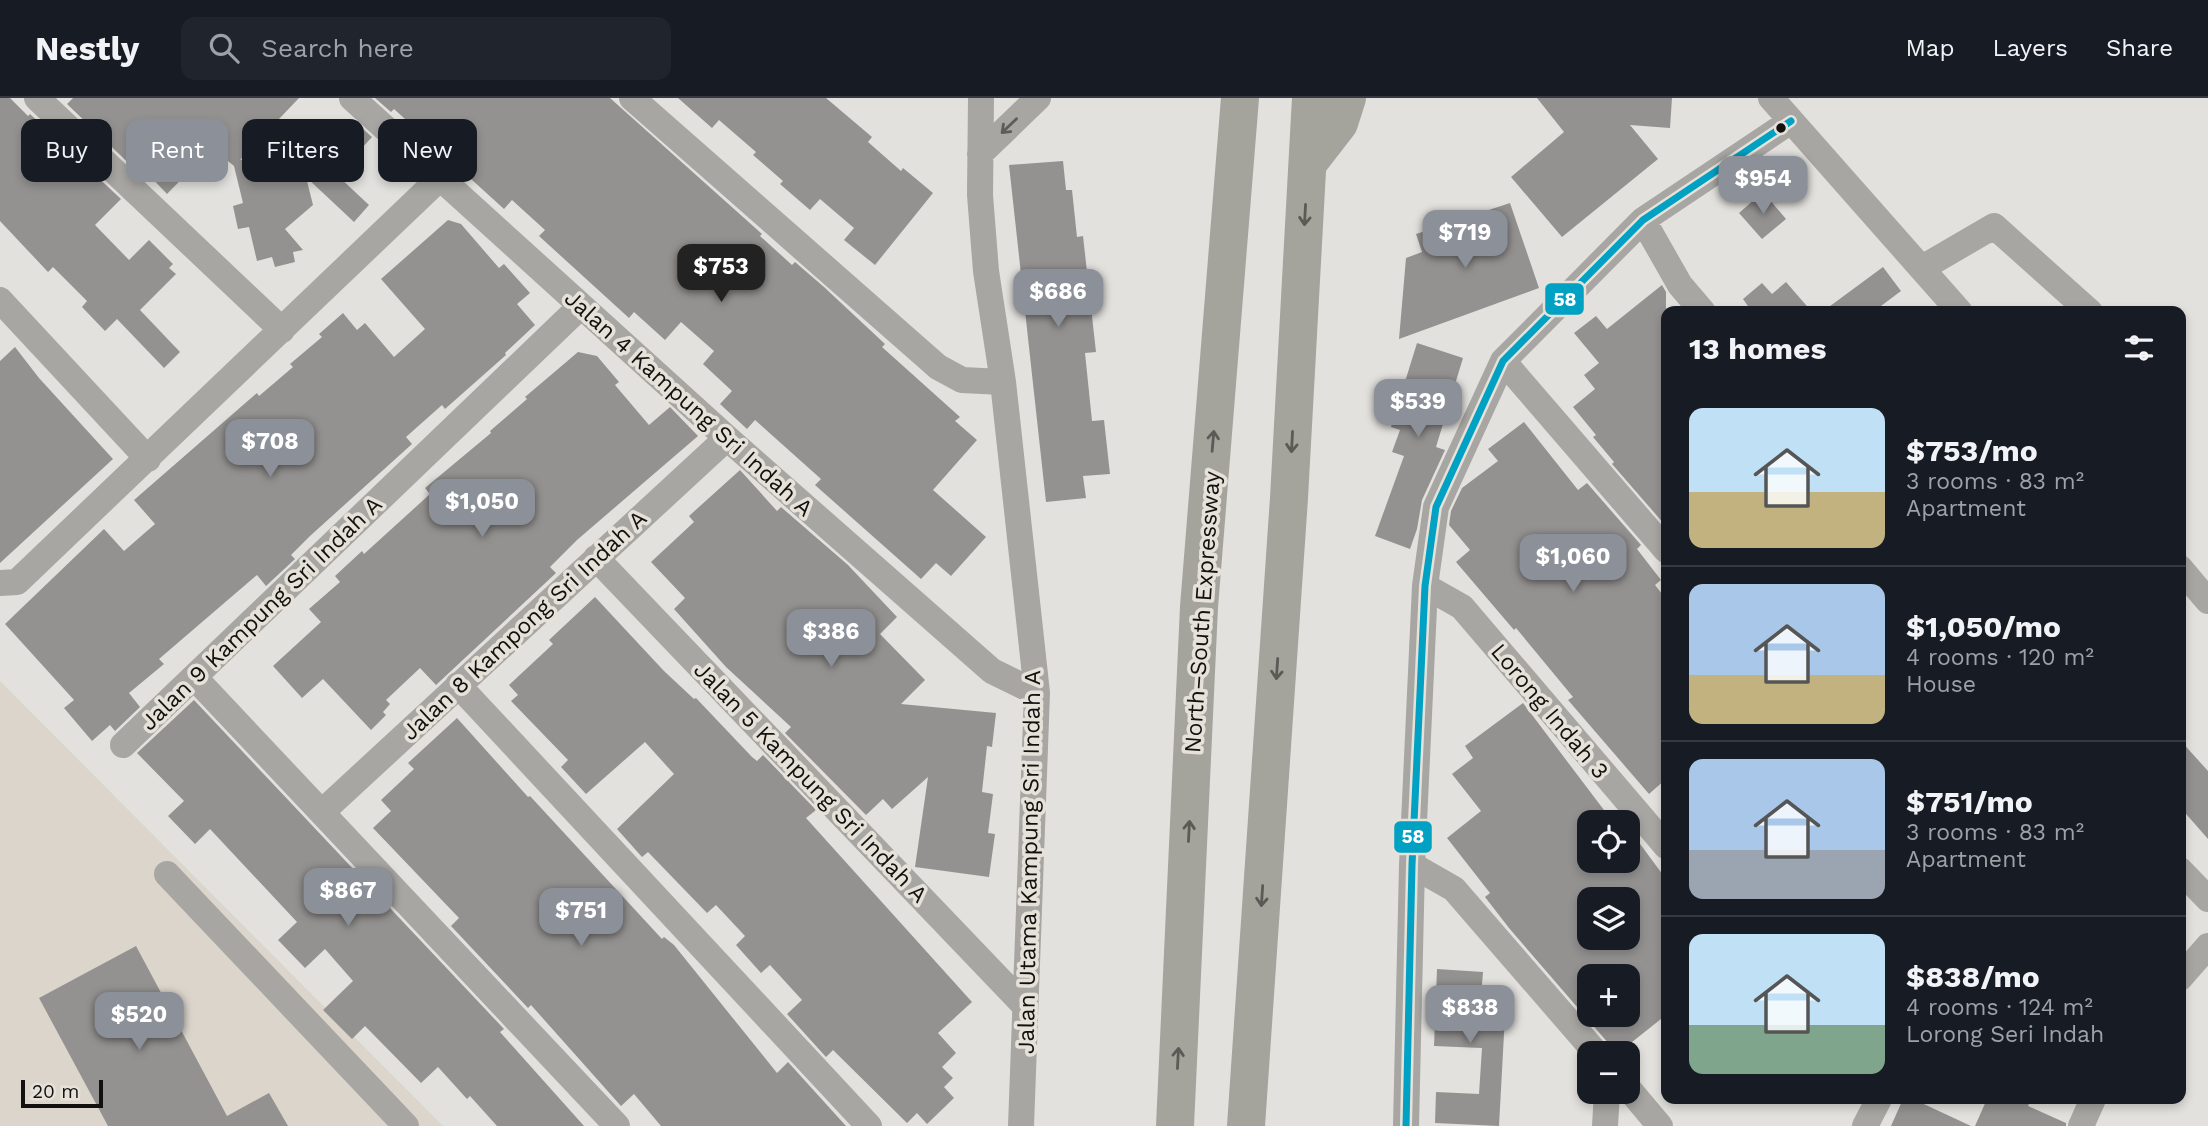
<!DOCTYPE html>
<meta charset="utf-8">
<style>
:root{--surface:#171b24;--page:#20242c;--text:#f1f3f6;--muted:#9ea1a6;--line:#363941;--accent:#8c9099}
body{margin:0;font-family:"Work Sans",sans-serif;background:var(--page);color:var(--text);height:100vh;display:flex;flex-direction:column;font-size:26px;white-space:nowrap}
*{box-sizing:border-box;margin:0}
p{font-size:23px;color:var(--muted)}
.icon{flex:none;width:38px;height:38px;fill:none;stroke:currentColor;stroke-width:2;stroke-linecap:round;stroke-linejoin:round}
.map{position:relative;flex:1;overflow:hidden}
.details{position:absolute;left:1661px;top:208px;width:525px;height:798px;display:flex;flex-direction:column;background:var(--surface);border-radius:14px;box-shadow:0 4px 10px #0003}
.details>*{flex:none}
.banner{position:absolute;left:21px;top:21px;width:665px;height:63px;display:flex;gap:14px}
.tools{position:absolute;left:1577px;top:712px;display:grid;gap:14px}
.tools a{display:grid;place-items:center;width:63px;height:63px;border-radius:14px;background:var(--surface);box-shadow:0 4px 10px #0003;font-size:35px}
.scale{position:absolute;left:21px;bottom:18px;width:82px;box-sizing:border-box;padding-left:7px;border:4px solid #13110f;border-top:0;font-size:19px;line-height:24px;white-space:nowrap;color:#13110f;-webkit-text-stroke:5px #e6e2da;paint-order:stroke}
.price{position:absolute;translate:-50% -60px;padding:0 16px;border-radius:14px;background:var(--accent);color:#fff;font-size:23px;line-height:46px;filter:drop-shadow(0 2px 4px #0008)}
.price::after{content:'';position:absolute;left:50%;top:42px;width:21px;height:16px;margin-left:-10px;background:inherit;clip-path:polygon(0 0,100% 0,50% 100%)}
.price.current{background:#222;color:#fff}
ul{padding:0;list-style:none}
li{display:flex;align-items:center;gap:21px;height:175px;padding:0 28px}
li+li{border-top:2px solid var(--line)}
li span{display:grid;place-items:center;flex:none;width:196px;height:140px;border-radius:14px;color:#555}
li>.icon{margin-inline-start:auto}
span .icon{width:84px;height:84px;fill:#fffc;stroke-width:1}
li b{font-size:30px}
h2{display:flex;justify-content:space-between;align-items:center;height:84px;padding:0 28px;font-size:30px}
.tag{padding:0 24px;border-radius:14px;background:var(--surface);box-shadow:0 4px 10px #0003;font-size:24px;line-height:63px}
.tag.current{background:var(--accent);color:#fff}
header{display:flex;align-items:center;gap:42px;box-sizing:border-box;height:98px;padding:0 35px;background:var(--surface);border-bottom:2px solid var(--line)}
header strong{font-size:33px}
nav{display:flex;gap:38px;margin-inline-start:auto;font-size:24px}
.search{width:490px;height:63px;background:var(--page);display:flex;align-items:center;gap:18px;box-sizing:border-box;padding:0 24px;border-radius:14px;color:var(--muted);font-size:26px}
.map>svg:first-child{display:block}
.built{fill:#dbd5cc}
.building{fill:#949290;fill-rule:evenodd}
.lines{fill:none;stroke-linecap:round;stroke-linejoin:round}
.minor{stroke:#a7a6a2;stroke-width:26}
.highway{stroke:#a4a49c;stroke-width:38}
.bus-1-casing{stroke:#e6e2da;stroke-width:12}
.bus-1{stroke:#01a1c4;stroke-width:7}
.oneway{stroke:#5d5c58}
.oneway2{stroke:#5c5a56}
.bus-dot{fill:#13110f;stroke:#e6e2da;stroke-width:2.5}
.labels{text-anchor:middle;stroke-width:7;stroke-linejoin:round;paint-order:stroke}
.street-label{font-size:23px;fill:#13110f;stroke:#e6e2da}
.line-badge{stroke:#e6e2da;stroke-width:2.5}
.badge-label{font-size:19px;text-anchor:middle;font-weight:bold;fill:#fff}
</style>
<header>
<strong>Nestly</strong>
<div class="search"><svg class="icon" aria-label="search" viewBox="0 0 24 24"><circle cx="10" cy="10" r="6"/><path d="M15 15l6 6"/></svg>Search here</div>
<nav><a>Map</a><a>Layers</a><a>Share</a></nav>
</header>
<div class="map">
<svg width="2208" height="1028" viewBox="0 0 2208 1028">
<rect width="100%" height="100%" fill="#e3e1dd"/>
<path class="built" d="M0,583L443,1028H0Z"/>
<path class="building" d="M0,0H10L28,18L30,16L121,101L95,127L129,162L149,142L173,166L169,170L176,176L140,212L180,254L164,270L117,221L105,233L82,209L87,203L53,169L48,174L0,123Z
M73,0H299L240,62L298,48L305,73L353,22L372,39L337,77L369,107L354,124L306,79L313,107L285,131L303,152L293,154L295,164L275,169L272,159L257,163L249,129L238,131L233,108L243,105L234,68L212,50L167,96L147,75L143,79L67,6Z
M375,0H610L762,136L760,138L792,167L795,164L824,189L885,246L882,249L960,319L955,323L977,342L933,392L986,439L951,478L936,465L921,481L815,387L821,381L755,322L747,331L720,306L732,293L703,266L714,253L681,224L665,242L634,214L629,220L539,138L545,132L512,102L504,111L394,11L391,14Z
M678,0H826L872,39L868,44L901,73L903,70L933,95L875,167L844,142L854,130L820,101L810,112L780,86L783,83L753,57L756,54L719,22L712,30Z
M1537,0H1672L1670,30L1630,27L1658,61L1562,139L1511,79L1564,34Z
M1063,63L1066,92H1072L1077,139L1083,138L1096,254L1085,255L1092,323L1104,322L1110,376L1083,378L1086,400L1046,404L1009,67Z
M1763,94L1786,121L1762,141L1739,115Z
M1510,105L1539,190L1399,241L1406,160L1422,154L1416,136Z
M448,122L461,126L499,170L504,166L530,195L517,206L535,227L505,255L506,257L445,311L442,307L406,339L412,346L310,438L291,457L295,461L266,488L257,477L159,561L164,566L129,595L140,609L115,633L110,627L92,643L64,610L74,602L5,526L104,431L124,453L155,426L134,402L257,295L259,298L293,269L290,266L322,239L319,236L343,215L357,232L365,225L394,259L425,231L381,181Z
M1883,169L1901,193L1873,214H1822Z
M1786,184L1812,214H1752L1743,201L1762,185L1772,196Z
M1662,187L1666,194L1665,427L1612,366L1614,364L1593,339L1596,337L1573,309L1595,291L1584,277L1599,265L1574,235L1596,218L1607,231Z
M1417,245L1463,260L1436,349L1445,352L1422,402L1417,431L1410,451L1375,438L1404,358L1392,354L1400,332L1391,329Z
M15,249L39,280L113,361L0,465V263Z
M578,254L597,258L619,284L615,287L649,327L670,309L698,338L577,442L550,469L556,475L436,587L420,570L386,602L390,606L383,614L386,617L371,632L323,581L302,600L273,568L321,524L309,511L340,484L335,478L362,453L364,456L430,396L425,390L491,335L490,333L527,301L525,299Z
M1524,324L1578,392L1587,385L1641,447L1637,451L1661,482L1655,487L1666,501V681L1649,696L1568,602L1573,599L1516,530L1514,532L1456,464L1470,452L1449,427L1451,413L1462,390L1498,363L1488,351Z
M740,372L777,413L781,409L848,467L897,519L880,536L925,582L901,606L996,615L992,649L987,648L982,694L993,696L988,735L995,736L989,779L915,769L928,679L892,711L883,701L866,717L785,635L791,629L726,569L674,511L685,500L651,464L694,424L689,418Z
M595,499L664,573L694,601L696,600L752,659L757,663L763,657L816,712L806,720L972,904L938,935L956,955L942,969L953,980L944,989L954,1000L927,1026L917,1015L907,1025L833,952L826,959L787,916L802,902L770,867L761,875L736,847L745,838L716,807L707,815L648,754L642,759L617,731L674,676L645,644L586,696L561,669L568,662L511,603L518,597L509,587L553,546L549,542Z
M194,602L504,931L500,934L584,1028H497L470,998L467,1001L438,969L421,985L365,928L352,941L323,912L353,883L325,851L305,870L278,842L297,824L210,731L195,746L168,718L184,703L137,655Z
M1523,605L1613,724H1589V763H1628V739L1632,735L1666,781V917L1617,956H1613L1609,946L1509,830L1485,799L1490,795L1447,740L1481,713L1452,676L1473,660L1465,648ZM1589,802H1628V840H1589ZM1589,878H1628V917H1589Z
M457,620L528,699L530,698L662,841L664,839L674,847L777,975L788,964L846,1028H661L634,996L621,1008L531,907L528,910L451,828L459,820L373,730L391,713L381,702L414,671L408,665Z
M2180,642L2208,673V741L2180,709Z
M136,848L227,1018L269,995L288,1028H108L39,900Z
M1437,871L1483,874L1481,898L1506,899L1499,1028L1435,1025L1436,994L1479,996L1482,950L1434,948Z
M1903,1001H1913L1971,1028H1891Z
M1987,1001H2031L2028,1008L2066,1025V1028H1975Z"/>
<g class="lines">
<path class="minor" d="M37,0L282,232
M352,0L727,340L992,573L1037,595
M632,0L938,269L962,282L1003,284
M981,0L980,97L986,173L1003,284L1037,595L1021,1028
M1771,0L1960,214
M980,56L1038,0
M1643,122L1680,187L1703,214
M1922,170L1994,128L2090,214
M0,202L148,361
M1503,263L1666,452
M596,460L1025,908
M2180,470L2208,503
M0,485L17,484L440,80
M1425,488L1462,509L1666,748
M194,579L617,1028
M458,587L869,1028
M123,647L581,208
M322,714L727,340
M1412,767L1454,791L1597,956
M2180,772L2208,801
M167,776L406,1028
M2180,880L2208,848
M1628,990L1660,1028
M1406,1028L1412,767L1425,488L1436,409L1503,263L1643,122L1791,23
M1605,1028L1607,994
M1865,1028L1879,1001
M2081,1028L2093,1001"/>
<path class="highway" d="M1308,65L1339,25L1347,0
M1175,1028L1199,509L1240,0
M1246,1028L1289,400L1311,0"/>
<defs>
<path id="bus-1" d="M1406,1028L1412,767L1425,488L1436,409L1503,263L1643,122L1791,23"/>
</defs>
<use href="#bus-1" class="bus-1-casing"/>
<use href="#bus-1" class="bus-1"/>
</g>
<defs><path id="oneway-shaft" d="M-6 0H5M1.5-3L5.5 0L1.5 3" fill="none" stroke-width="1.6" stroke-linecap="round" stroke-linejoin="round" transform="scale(1.75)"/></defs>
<use class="oneway" href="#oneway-shaft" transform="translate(1009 28) rotate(136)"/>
<g class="oneway2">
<use href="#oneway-shaft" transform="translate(1305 117) rotate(93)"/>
<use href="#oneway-shaft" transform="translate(1213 343) rotate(-85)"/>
<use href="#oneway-shaft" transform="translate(1292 344) rotate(93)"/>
<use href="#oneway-shaft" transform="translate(1277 571) rotate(94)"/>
<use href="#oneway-shaft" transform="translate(1189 733) rotate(-87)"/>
<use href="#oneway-shaft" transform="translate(1262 798) rotate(94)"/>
<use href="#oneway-shaft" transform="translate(1178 960) rotate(-87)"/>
</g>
<circle class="bus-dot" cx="1781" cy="30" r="6"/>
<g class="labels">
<g class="street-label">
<text transform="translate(689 305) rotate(42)" y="8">Jalan 4 Kampung Sri Indah A</text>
<text transform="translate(1202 514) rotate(-86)" y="8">North–South Expressway</text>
<text transform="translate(261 515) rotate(-44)" y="8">Jalan 9 Kampung Sri Indah A</text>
<text transform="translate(524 527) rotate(-43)" y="8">Jalan 8 Kampong Sri Indah A</text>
<text transform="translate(1550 613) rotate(50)" y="8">Lorong Indah 3</text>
<text transform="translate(811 684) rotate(46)" y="8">Jalan 5 Kampung Sri Indah A</text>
<text transform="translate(1029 764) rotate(-89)" y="8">Jalan Utama Kampung Sri Indah A</text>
</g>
</g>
<g class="line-badge">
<rect x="1544" y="184" width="41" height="34" rx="7" fill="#01a1c4"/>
<rect x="1393" y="722" width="40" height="34" rx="7" fill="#01a1c4"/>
</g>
<g class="badge-label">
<text x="1565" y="208">58</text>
<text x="1413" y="745">58</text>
</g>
</svg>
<div class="tools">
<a><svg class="icon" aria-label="locate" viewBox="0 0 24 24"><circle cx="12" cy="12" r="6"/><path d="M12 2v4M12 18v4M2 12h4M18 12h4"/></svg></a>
<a><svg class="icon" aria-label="layers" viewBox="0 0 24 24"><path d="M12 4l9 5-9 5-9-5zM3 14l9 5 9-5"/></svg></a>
<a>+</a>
<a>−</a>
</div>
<div class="scale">20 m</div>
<b class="price" style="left:1763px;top:118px">$954</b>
<b class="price" style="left:1465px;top:172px">$719</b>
<b class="price current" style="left:721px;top:206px">$753</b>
<b class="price" style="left:1058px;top:231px">$686</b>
<b class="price" style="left:1418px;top:341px">$539</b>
<b class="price" style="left:270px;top:381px">$708</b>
<b class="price" style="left:482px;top:441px">$1,050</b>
<b class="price" style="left:1573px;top:496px">$1,060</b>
<b class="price" style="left:831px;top:571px">$386</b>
<b class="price" style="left:348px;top:830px">$867</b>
<b class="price" style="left:581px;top:850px">$751</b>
<b class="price" style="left:1470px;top:947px">$838</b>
<b class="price" style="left:139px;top:954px">$520</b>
<div class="banner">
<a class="tag">Buy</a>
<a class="tag current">Rent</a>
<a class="tag">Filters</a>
<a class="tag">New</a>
</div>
<section class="details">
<h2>13 homes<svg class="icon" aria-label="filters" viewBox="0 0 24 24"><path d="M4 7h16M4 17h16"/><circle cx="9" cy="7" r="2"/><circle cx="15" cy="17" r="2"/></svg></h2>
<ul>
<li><span style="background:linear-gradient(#bfe0f5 60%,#c2b280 0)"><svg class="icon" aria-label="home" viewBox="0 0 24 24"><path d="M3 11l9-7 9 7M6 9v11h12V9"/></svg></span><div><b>$753/mo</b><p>3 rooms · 83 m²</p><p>Apartment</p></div></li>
<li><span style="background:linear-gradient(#a9c7e8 65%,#c2b280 0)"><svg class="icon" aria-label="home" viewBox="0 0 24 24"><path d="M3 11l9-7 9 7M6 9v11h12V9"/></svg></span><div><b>$1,050/mo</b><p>4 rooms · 120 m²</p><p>House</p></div></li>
<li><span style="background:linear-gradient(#a9c7e8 65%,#9aa5b1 0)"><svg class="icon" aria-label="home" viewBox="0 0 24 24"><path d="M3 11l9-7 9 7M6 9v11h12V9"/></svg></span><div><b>$751/mo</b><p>3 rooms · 83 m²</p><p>Apartment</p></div></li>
<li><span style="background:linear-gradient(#bfe0f5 65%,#7fa58c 0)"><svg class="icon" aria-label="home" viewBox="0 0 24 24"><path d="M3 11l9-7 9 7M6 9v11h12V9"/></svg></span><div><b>$838/mo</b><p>4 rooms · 124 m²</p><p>Lorong Seri Indah</p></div></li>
</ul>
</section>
</div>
